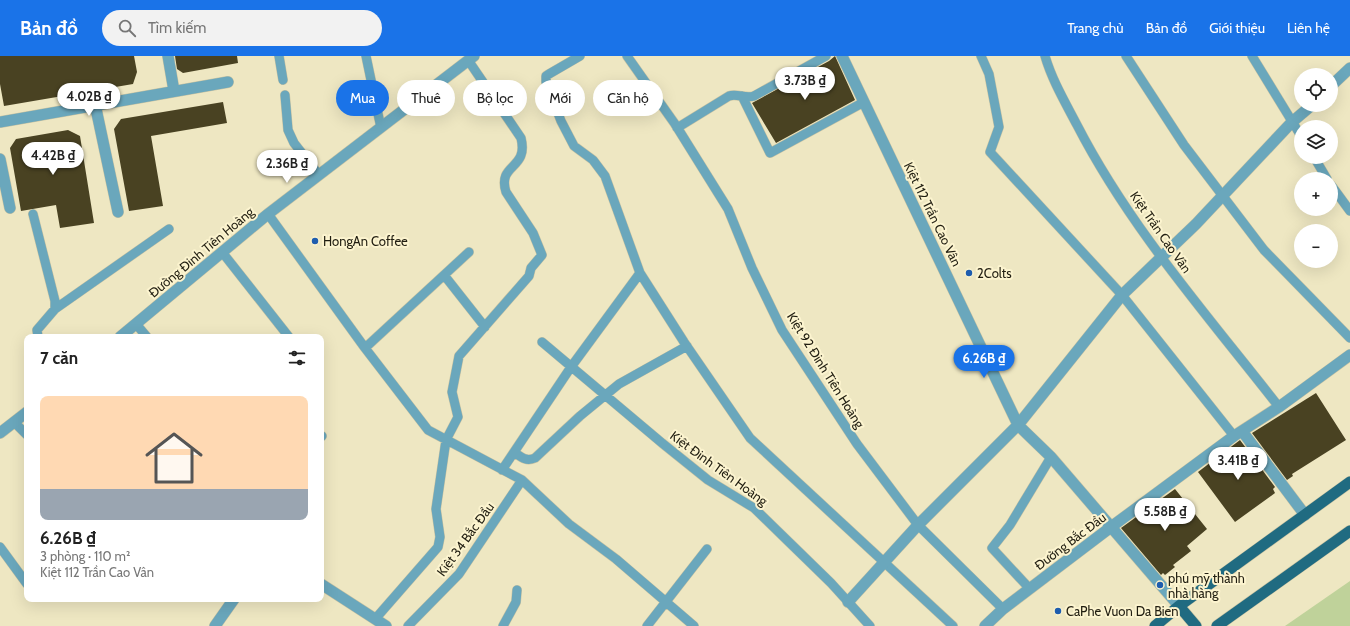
<!DOCTYPE html>
<html lang="vi">
<meta charset="utf-8">
<style>
:root{--surface:#fff;--page:#f2f2f2;--text:#222;--muted:#767676;--accent:#1a73e8}
body{margin:0;font-family:Cabin,sans-serif;background:var(--page);color:var(--text);height:100vh;display:flex;flex-direction:column;font-size:15px;white-space:nowrap}
*{box-sizing:border-box;margin:0}
p{font-size:13px;color:var(--muted)}
.icon{flex:none;width:22px;height:22px;fill:none;stroke:currentColor;stroke-width:2;stroke-linecap:round;stroke-linejoin:round}
.map{position:relative;flex:1;overflow:hidden}
.drawer{position:absolute;left:24px;top:278px;width:300px;height:268px;display:flex;flex-direction:column;background:var(--surface);border-radius:8px;box-shadow:0 4px 16px #0002}
.drawer>*{flex:none}
.top-card{position:absolute;left:336px;top:24px;width:380px;height:36px;display:flex;gap:8px}
.fabs{position:absolute;left:1294px;top:12px;display:grid;gap:8px}
.fabs a{display:grid;place-items:center;width:44px;height:44px;border-radius:50%;background:var(--surface);box-shadow:0 4px 16px #0002;font-size:20px}
.price{position:absolute;translate:-50% -34px;padding:0 9px;border-radius:14px;background:#fff;color:#222;font-size:13px;line-height:26px;filter:drop-shadow(0 1px 2px #0008)}
.price::after{content:'';position:absolute;left:50%;top:24px;width:12px;height:9px;margin-left:-6px;background:inherit;clip-path:polygon(0 0,100% 0,50% 100%)}
.price.selected{background:var(--accent);color:#fff}
ul{padding:0;list-style:none}
li{display:grid;align-content:center;gap:8px;height:212px;padding:0 16px}
li span{display:grid;place-items:center;height:124px;border-radius:8px;color:#555}
li>.icon{margin-inline-start:auto}
span .icon{width:72px;height:72px;fill:#fffc;stroke-width:1}
li b{font-size:17px}
h2{display:flex;justify-content:space-between;align-items:center;height:48px;padding:0 16px;font-size:17px}
.tag{padding:0 14px;border-radius:18px;background:var(--surface);box-shadow:0 4px 16px #0002;font-size:14px;line-height:36px}
.tag.selected{background:var(--accent);color:#fff}
header{display:flex;align-items:center;gap:24px;box-sizing:border-box;height:56px;padding:0 20px;background:var(--accent);color:#fff}
header strong{font-size:19px}
nav{display:flex;gap:22px;margin-inline-start:auto;font-size:14px}
.search{width:280px;height:36px;background:var(--page);display:flex;align-items:center;gap:10px;box-sizing:border-box;padding:0 14px;border-radius:22px;color:var(--muted);font-size:15px}
.map>svg:first-child{display:block}
.green{fill:#bfd29a}
.building{fill:#494222}
.lines{fill:none;stroke-linecap:round;stroke-linejoin:round}
.service-casing{stroke:#c9c3a2;stroke-width:10}
.minor-casing{stroke:#c9c3a2;stroke-width:12}
.primary-casing{stroke:#c9c3a2;stroke-width:12}
.service{stroke:#6aa7bc;stroke-width:9}
.minor{stroke:#6aa7bc;stroke-width:11}
.primary{stroke:#206b81;stroke-width:11}
.poi-dot{fill:#1e5dae;stroke:#fcf4cf;stroke-width:1.5}
.labels{text-anchor:middle;stroke-width:4;stroke-linejoin:round;paint-order:stroke}
.street-label{font-size:13px;fill:#211e11;stroke:#fcf4cf}
.poi-label{font-size:13px;fill:#211e11;stroke:#fcf4cf;text-anchor:start}
</style>
<header>
<strong>Bản đồ</strong>
<div class="search"><svg class="icon" aria-label="search" viewBox="0 0 24 24"><circle cx="10" cy="10" r="6"/><path d="M15 15l6 6"/></svg>Tìm kiếm</div>
<nav><a>Trang chủ</a><a>Bản đồ</a><a>Giới thiệu</a><a>Liên hệ</a></nav>
</header>
<div class="map">
<svg width="1350" height="570" viewBox="0 0 1350 570">
<rect width="100%" height="100%" fill="#eee7c2"/>
<path class="green" d="M1350,525V570H1285Z"/>
<path class="building" d="M0,0H134L137,16L133,28L4,50L0,28Z
M175,0H237L238,7L183,17L177,13Z
M835,0L855,44L776,87L752,47L829,5Z
M223,46L227,67L151,80L163,150L129,155L114,73L121,63Z
M68,74L80,80L94,167L60,172L56,149L21,155L10,92L16,83Z
M1316,337L1346,384L1292,418L1293,420L1287,424L1252,377Z
M1240,384L1275,431L1273,433L1275,437L1235,466L1198,416Z
M1175,433L1207,473L1187,490L1191,495L1173,509L1175,511L1165,519L1163,517L1161,519L1121,472Z"/>
<g class="lines">
<defs>
<path id="service" d="M279,0L283,24
M366,0L381,72
M580,0L549,18L546,20V26L561,65L574,90L593,104L605,120L640,217L684,286L750,382L953,570
M627,0L675,68L728,153L752,212L782,274L857,388L918,469L1003,553
M981,0L989,18L999,71L990,96L1122,239L1234,380
M1045,0C1052,24 1065,46 1077,69C1130,172 1208,260 1279,351
M1126,0L1184,89L1264,194L1350,282
M1252,0L1301,80
M285,39L288,74L294,87L319,119
M742,40L770,97L864,46
M677,72L729,40C737,37 745,43 754,40L826,0
M1314,101L1327,123
M1331,129L1350,155
M33,158L55,245V253L37,274L38,281
M268,158L365,292L428,374L522,424L569,468L616,503L694,570
M222,196L289,281
M444,219L485,271
M55,253L169,173
M136,268L147,281
M542,286L662,387L708,424L754,452L831,527L870,570
M365,292L469,196
M14,366L27,379
M321,381L322,380
M514,396C521,401 526,406 535,402L580,360L619,328L687,290
M502,414L571,311L640,217
M0,491L27,528
M1030,533L992,492L1010,469L1051,401
M376,562L438,491L440,481L436,453L446,384L458,361L452,336L459,300L529,220L531,212L542,199L533,177L506,136C497,107 529,114 521,82L468,4
M408,570L459,518L522,424
M503,570L516,546L517,534
M647,570L707,493"/>
<path id="minor" d="M168,0L174,35
M842,0L1018,369L1051,401L1179,550
M1331,30L1350,12
M95,48L118,156
M0,66L228,26
M0,103L10,152
M120,281L268,158L474,0
M1242,375L1305,459
M0,377L27,356
M321,528L386,570
M848,546L918,469L1018,369L1122,239L1196,168L1292,66L1312,49
M215,570L234,543
M985,570L1003,553L1111,471L1234,380L1279,351L1350,299"/>
<path id="primary" d="M1179,550L1196,570
M1155,570L1179,550L1350,426
M1217,570L1350,475"/>
</defs>
<use href="#service" class="service-casing"/>
<use href="#minor" class="minor-casing"/>
<use href="#primary" class="primary-casing"/>
<use href="#service" class="service"/>
<use href="#minor" class="minor"/>
<use href="#primary" class="primary"/>
</g>
<g class="poi-dot">
<circle cx="315" cy="185" r="4"/>
<circle cx="969" cy="217" r="4"/>
<circle cx="1160" cy="529" r="4"/>
<circle cx="1058" cy="555" r="4"/>
</g>
<g class="labels">
<g class="street-label">
<text transform="translate(933 158) rotate(64)" y="5">Kiệt 112 Trần Cao Vân</text>
<text transform="translate(1161 176) rotate(55)" y="5">Kiệt Trần Cao Vân</text>
<text transform="translate(201 196) rotate(-40)" y="5">Đường Đinh Tiên Hoàng</text>
<text transform="translate(826 314) rotate(58)" y="5">Kiệt 92 Đinh Tiên Hoàng</text>
<text transform="translate(719 412) rotate(36)" y="5">Kiệt Đinh Tiên Hoàng</text>
<text transform="translate(465 483) rotate(-54)" y="5">Kiệt 34 Bắc Đẩu</text>
<text transform="translate(1070 485) rotate(-37)" y="5">Đường Bắc Đẩu</text>
</g>
<g class="poi-label">
<text x="323" y="190">HongAn Coffee</text>
<text x="977" y="222">2Colts</text>
<text x="1168" y="527">phú mỹ thành<tspan x="1168" dy="15">nhà hàng</tspan></text>
<text x="1066" y="560">CaPhe Vuon Da Bien</text>
</g>
</g>
</svg>
<div class="fabs">
<a><svg class="icon" aria-label="locate" viewBox="0 0 24 24"><circle cx="12" cy="12" r="6"/><path d="M12 2v4M12 18v4M2 12h4M18 12h4"/></svg></a>
<a><svg class="icon" aria-label="layers" viewBox="0 0 24 24"><path d="M12 4l9 5-9 5-9-5zM3 14l9 5 9-5"/></svg></a>
<a>+</a>
<a>−</a>
</div>
<b class="price" style="left:805px;top:45px">3.73B ₫</b>
<b class="price" style="left:89px;top:61px">4.02B ₫</b>
<b class="price" style="left:53px;top:120px">4.42B ₫</b>
<b class="price" style="left:287px;top:128px">2.36B ₫</b>
<b class="price selected" style="left:984px;top:323px">6.26B ₫</b>
<b class="price" style="left:1238px;top:425px">3.41B ₫</b>
<b class="price" style="left:1165px;top:476px">5.58B ₫</b>
<div class="top-card">
<a class="tag selected">Mua</a>
<a class="tag">Thuê</a>
<a class="tag">Bộ lọc</a>
<a class="tag">Mới</a>
<a class="tag">Căn hộ</a>
</div>
<section class="drawer">
<h2>7 căn<svg class="icon" aria-label="filters" viewBox="0 0 24 24"><path d="M4 7h16M4 17h16"/><circle cx="9" cy="7" r="2"/><circle cx="15" cy="17" r="2"/></svg></h2>
<ul>
<li><span style="background:linear-gradient(#ffd9b3 75%,#9aa5b1 0)"><svg class="icon" aria-label="home" viewBox="0 0 24 24"><path d="M3 11l9-7 9 7M6 9v11h12V9"/></svg></span><div><b>6.26B ₫</b><p>3 phòng · 110 m²</p><p>Kiệt 112 Trần Cao Vân</p></div></li>
</ul>
</section>
</div>
